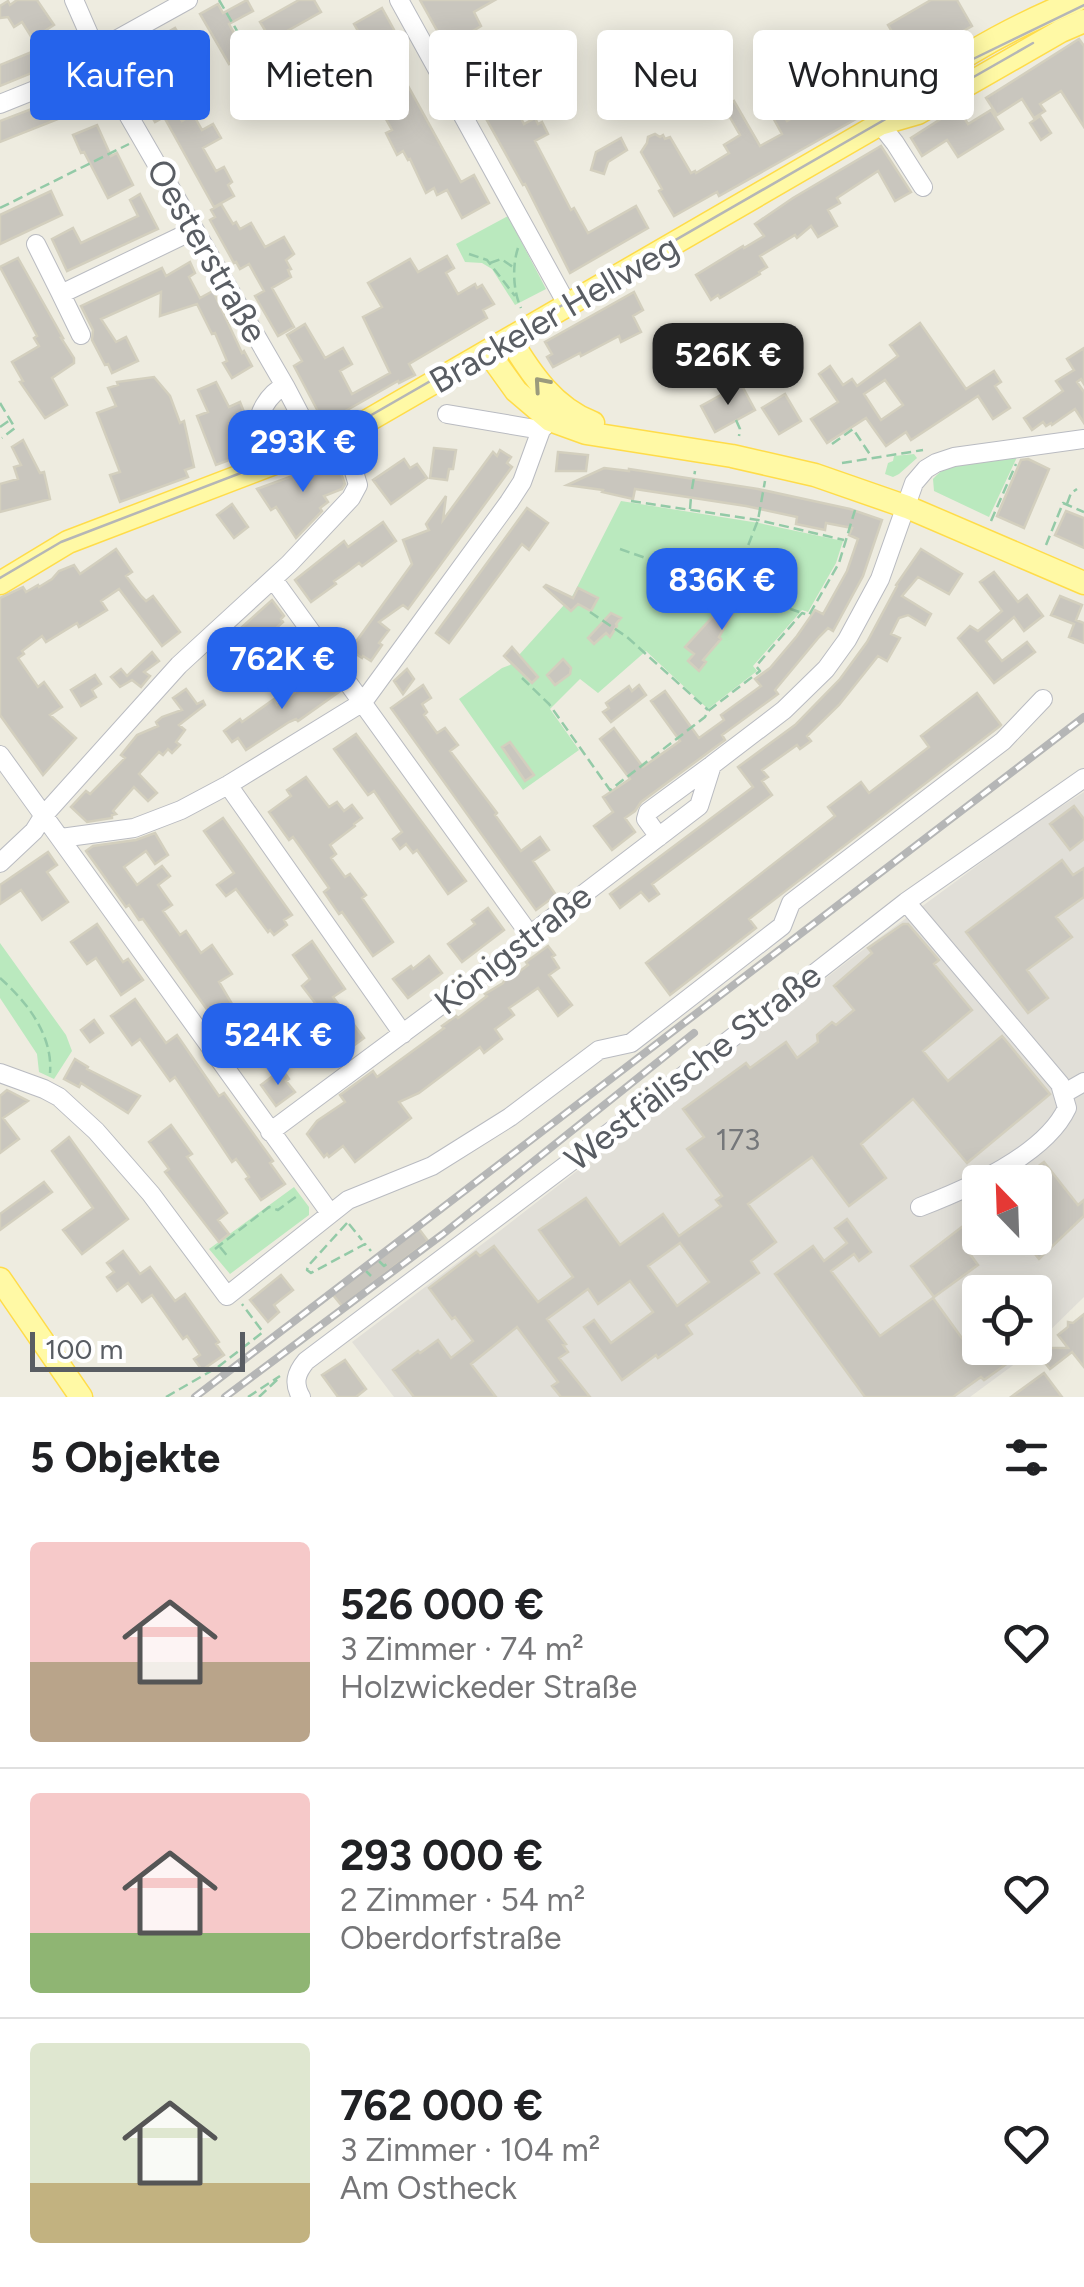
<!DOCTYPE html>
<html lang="de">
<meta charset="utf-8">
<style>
:root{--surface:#fff;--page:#f6f6f6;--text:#202124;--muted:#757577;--line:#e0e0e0;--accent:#2563eb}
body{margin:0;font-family:Figtree,sans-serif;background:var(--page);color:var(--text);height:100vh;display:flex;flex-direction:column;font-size:38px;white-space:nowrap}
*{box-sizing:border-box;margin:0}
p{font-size:32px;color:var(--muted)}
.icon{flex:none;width:55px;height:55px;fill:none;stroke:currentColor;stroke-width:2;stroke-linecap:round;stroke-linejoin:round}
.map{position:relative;height:1397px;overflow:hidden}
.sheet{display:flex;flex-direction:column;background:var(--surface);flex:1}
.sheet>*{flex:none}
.top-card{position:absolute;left:30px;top:30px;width:1025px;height:90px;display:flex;gap:20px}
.needle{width:65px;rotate:337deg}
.tools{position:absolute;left:962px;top:1165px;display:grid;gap:20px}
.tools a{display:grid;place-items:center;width:90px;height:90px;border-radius:10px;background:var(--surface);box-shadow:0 5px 25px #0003;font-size:50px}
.scale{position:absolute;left:30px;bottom:25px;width:215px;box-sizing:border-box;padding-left:10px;border:5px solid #595d63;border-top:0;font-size:28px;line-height:35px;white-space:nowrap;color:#595d63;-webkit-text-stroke:8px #fff;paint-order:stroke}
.price{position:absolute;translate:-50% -85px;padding:0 22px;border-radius:20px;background:var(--accent);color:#fff;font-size:32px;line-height:65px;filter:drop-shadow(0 2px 5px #0008)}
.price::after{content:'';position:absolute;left:50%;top:60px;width:30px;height:22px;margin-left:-15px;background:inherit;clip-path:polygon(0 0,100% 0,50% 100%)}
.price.active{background:#222;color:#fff}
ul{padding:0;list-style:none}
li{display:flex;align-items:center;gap:30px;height:250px;padding:0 30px}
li+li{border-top:2px solid var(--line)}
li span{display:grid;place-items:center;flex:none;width:280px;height:200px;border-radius:10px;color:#555}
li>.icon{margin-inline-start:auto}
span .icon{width:120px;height:120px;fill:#fffc;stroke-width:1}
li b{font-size:42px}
h2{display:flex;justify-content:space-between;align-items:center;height:120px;padding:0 30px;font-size:42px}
.tag{padding:0 35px;border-radius:10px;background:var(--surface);box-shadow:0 5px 25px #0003;font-size:35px;line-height:90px}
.tag.active{background:var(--accent);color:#fff}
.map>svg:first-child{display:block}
.industrial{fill:#e1dfd8;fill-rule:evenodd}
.green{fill:#bae9be}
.building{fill:#c9c6be;stroke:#d3cfbe;stroke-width:2.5;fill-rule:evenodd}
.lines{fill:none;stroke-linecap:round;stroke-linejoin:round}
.minor-casing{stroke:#b9bbc1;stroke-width:20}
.major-casing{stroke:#ffdc49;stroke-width:25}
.path{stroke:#93caa7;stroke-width:2.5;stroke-dasharray:10 5;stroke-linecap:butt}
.minor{stroke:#fff;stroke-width:18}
.major{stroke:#fff9a5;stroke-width:22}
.tram{stroke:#b5b6b6;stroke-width:2.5}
.rail-casing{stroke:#b5b6b6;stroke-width:8}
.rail{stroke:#fff;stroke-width:4;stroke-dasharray:11;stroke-linecap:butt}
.oneway{stroke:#9b9b7d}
.labels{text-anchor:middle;stroke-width:9;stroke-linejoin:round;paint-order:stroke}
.number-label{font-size:30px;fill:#75777a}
.street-label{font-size:35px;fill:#595d63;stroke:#fff}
</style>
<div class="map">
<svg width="1084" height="1397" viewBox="0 0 1084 1397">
<rect width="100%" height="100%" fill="#eeece0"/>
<path class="industrial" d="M1084,792V1297L1035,1345V1292H980V1348H1033L1012,1366L970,1397H394L352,1342L501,1230L848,961L1035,823ZM980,1182H1035V1238H980Z"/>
<path class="green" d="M508,216L546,289L515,305L492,269L482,263L465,262L456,244Z
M914,454L917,458L899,474L893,477L885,474L888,463L893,461L894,456Z
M1018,455L989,517L934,491L933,479C951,457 992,459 1018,455Z
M621,501L759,523L843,541L836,563L808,612L802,610L753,666L757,671L708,709L646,651L598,693L580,679L550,709L579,750L523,790L459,699L502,668L510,665L573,595Z
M0,943L66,1035L72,1051L54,1079L39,1072L37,1054L0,998Z
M294,1187L309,1207V1215L230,1274L209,1249Z"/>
<path class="building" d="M17,0H37L54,25L43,32L58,67L48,71L46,67L0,86V65L39,49L22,22L14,27L8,17L0,18V6L8,1L10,5Z
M247,0L253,11L229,24L246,55L229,64L200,14L218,4L223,13Z
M299,0H314L321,12L271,40L260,22Z
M420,0H495L474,12L481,26L473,31L484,52L498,45L503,54L519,86L516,88L519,94L511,99L524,124L535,118L538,124L542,122L548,134L535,141L571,210L574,208L588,233L636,206L648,228L570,273L525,184L523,185Z
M931,0H957L972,26L910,62L888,25Z
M382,8L398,37L385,44L461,182L474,175L489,203L462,218L447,190L437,195L434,188L426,193L410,159L408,160L403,151L397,155L386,133L392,130L377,103L384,99L379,87L366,69L360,73L353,61L370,52L354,24Z
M175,28L182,40L165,49L158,38Z
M1079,39L1084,46V127L1061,91L1040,104L1045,111L1034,118L1022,99L997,115L986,98Z
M157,44L175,76L153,88L135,55Z
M856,52L872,84L894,71L902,84L886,97L883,91L867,100L872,110L719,196L717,192L674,216L659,191L662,189L641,152L647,143L648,137L655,134L660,137L663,135L665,139L670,137L691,173L695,171L696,173L729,153L724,145L740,135L724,107L734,101L760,146L782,134L771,114L780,109L787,121L819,102L823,109L852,93L837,62Z
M85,84L91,98L97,96L102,108L85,115L83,109L0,142V121L50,102L49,99Z
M161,84L182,121L193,114L202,130L213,124L221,138L203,148L216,171L224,167L232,182L228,185L234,196L214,207L164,117L155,122L140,96Z
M958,108L968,124L991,110L1003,129L958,157L947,140L922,156L911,138Z
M1040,116L1051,133L1041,140L1030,123Z
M97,125L111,156L117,153L133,185L108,198L84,152L81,153L73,135Z
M621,138L627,150L608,162L604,174L591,170L596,152Z
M881,146L911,192L895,201L878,171L837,198L840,203L828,210L837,226L818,237L811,226L797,238L795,235L760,256L767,267L759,272L760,274L720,298L718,295L711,300L696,275L743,246L744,248L764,236L755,224L793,198Z
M51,191L62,215L0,244V215Z
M140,194L158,229L67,271L52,239L73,228L81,243L138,216L130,200Z
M221,204L233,224L236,222L240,229L251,223L265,247L284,237L294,254L286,260L291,269L288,270L291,277L272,288L294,327L278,336L255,296L264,291L249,264L240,269L236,262L234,263L210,220L215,217L211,210Z
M447,256L454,268L446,273L458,294L475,284L477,288L482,285L494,304L483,310L487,318L409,364L415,375L399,383L398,381L328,421L322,419L294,366L302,361L287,335L305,324L325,358L343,348L352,364L340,371L352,394L390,373L363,317L382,307L368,283L410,259L418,272Z
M18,258L63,338H61L74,358V363L52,378L67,405L45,418L20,382L23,381L12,362L39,346L34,338L37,336L0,267Z
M190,262L195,273L189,277L200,298L213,291L242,353L244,351L252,366L232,378L223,363L227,361L215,333L212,334L197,304L160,316L161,292L101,319L116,342L126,337L138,361L112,373L108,364L105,365L92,340L93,330L81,306L162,268L166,276Z
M634,292L643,310L633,316L641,332L621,342L619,336L581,356L580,353L553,367L547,357L552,354L545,342Z
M920,323L966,389L994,371L1001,382L995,386L1010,408L993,419L978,396L911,440L906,432L886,446L866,418L827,443L811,419L838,402L819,374L830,366L843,385L852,379L857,386L898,356L890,345ZM885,380L903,405L881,420L864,394Z
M1084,348V384L1081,379L1077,382L1084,392V423L1075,409L1052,425L1051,423L1046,426L1043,422L1032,430L1024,418L1063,391L1056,381L1074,370L1067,359Z
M154,377L170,396L180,423L184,421L194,467L185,470L188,477L120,502L110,475L120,472L97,413L116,406L108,388L118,385L117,382Z
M216,382L229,407L240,402L246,417L239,420L251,452L216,465L197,416L208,412L198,390Z
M741,384L755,410L715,432L701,406Z
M785,394L801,421L779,434L762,408Z
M23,440L40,473L44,472L50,499L0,512V484L18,479L14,467L21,465L12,447Z
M434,448L456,450L453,469H449L447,480L430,478Z
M500,450L511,457L507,463L512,467L408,609L403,605L379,622L389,630L379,643L382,645L371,661L363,656L362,658L350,650L412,564L403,540L429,530L426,524L446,496L443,520L493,452L497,456Z
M558,452L588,455L586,471H556Z
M404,459L410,468L417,464L427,478L391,504L373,480Z
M1028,459L1049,469L1024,528L997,516L1021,460Z
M336,460L345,484L342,489L324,496L328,502L320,508L322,511L296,538L276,507L271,510L257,489Z
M604,468L629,471V469L758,489L850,509L882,520L863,576L833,631L828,628L819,637L775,690L778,694L722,735L725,740L641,802L635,811L625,818L635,832L612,850L594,826L613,812L603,797L630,779L600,739L614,728L643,767L680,741L651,701L665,691L699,738L724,720L721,715L761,686L755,679L770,668L797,636L815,610L823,614L847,571L858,539L849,535L852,528L826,523L825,530L796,524L797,517L746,506L635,489L633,499L602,492L603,490L567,485Z
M232,504L248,527L234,538L217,515Z
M527,508L548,523L529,550L522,544L449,643L436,633Z
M1066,511L1084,518V548L1055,535Z
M383,522L396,541L362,566L359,563L347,572L334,581L336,584L311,602L295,580L344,541L348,547Z
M116,549L132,572L126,576L141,596L146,601L153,596L180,632L162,646L119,589L101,601L107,610L79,627L77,623L46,642L42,636L22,651L24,654L18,658L38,687L44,682L62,707L50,715L76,738L43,775L0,715V598L23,587L26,592L38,585L39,587L52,579L59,571L74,565L80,574Z
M921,549L962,574L949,594L918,577L902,596L931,614L925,625L908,615L899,618L891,634L900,638L887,661L878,656L839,705L807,736L811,741L800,749L797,745L762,770L768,777L762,781L772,795L652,884L659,894L649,901L641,892L620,908L610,894L753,787L738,767L795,725L840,679L867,642L897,586L896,585Z
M994,572L1018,602L1027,595L1043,616L1024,631L1014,617L986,641L1002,661L1027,642L1035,652L994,683L958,638L970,626L978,631L1002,611L980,582Z
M546,585L573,598L578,588L598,598L591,611L578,604L571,611L544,587Z
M1060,596L1082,605L1076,620L1084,623V643L1069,637L1074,624L1051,615Z
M272,600L284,616L281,619L283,622L274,630L278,636L245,668L231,678L229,676L223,680L212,659L234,641L231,637Z
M727,601L737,606L719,637L721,639L703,660L706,662L699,671L688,661L694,654L685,647L716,613L720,616Z
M611,613L621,618L616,624L617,626L610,637L606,633L594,644L588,638Z
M512,647L538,677L532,683L504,656Z
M152,652L159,661L144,672L150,676L141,687L132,680L120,687L111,677L121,669L127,676Z
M563,659L571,668L570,674L555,685L547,675Z
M407,669L414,679L403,694L394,681Z
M321,673L330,684L332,682L339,692L298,721L296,719L289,722L246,750L238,738L232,742L224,731L240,719L242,722L274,699L277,705Z
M95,675L101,684L92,690L96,697L81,706L71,690Z
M423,685L431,698L422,704L427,712L424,715L437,733L445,728L458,745L450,751L497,813L495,815L521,851L540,837L549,850L533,861L556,895L536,910L391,708Z
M639,685L646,695L611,722L603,712L609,708L606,703L629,686L632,691Z
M186,689L197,704L203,701L205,705L179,725L185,730L176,742L180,745L172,753L168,749L163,755L159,752L139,774L157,793L148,801L134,787L113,811L116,814L112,815V818L87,822L71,807L86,791L90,794L125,758L121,755L137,735L158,726L156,722L162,717L182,710L173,698Z
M977,693L1001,725L1000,726L749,919L756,928L670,995L646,963L835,816L828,807L861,782L869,793L929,747L921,736Z
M356,734L466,881L448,894L417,850L413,853L406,844L400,849L393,839L402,832L374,791L368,795L334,749Z
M510,742L534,775L525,781L502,747Z
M306,777L329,807L337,802L344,811L352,805L362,818L354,824L355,826L330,845L336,854L331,858L345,877L350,874L366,895L362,898L393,942L373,956L342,912L339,914L324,892L329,888L293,837L289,840L269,812L291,796L287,790Z
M1074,806L1084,819V839L1070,850L1050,824Z
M223,818L292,915L284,920L287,925L274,935L270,930L268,932L236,889L226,896L217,885L234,873L204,831Z
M155,833L168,855L155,864L146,851L124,867L137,885L162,866L170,876L158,885L172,905L163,911L180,935L186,931L201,953L212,945L232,974L219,982L232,1004L213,1018L143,919L139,920L129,905L126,907L86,851L93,846L136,840Z
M48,852L57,865L47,872L68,902L42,920L21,890L0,904V885Z
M1062,860L1073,875L1084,868V897L1056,917L1072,937L1027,970L1048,998L1028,1013L966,932Z
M488,908L504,930L462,962L448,944L475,924L472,920Z
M97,924L123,962L128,959L143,980L121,995L96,958L87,964L71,942Z
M903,924H908L939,960L934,964L972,1010L923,1051L948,1081L1002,1036L1050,1094L967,1163L913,1099L861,1144L886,1178L849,1206L812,1157L748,1204L776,1242L751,1261L759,1273L686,1325L692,1334L658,1358L656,1355L622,1380L584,1327L594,1320L611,1343L653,1312L630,1281L598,1304L588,1289L547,1319L566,1344L563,1345L568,1352L559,1358L590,1397H561L552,1386L558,1382L517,1327L471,1364L496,1397H414L393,1370L418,1351L420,1353L438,1340L451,1358L473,1341L455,1317L452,1319L429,1288L476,1252L480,1256L494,1246L538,1302L573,1277L539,1230L586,1198L620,1245L663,1214L679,1236L721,1206L716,1200L722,1196L687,1149L704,1137L683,1109L746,1063L750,1068L786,1042L797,1058L818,1042L817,1035L832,1022L836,1025L854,1010L834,986L872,953L868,948ZM680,1243L709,1282L677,1306L648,1266Z
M312,941L345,989L333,997L364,1038L330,1063L316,1045L336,1030L302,986L310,979L293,955Z
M548,946L555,955L552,957L559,968L549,975L572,1005L558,1016L538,988L509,1008L514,1015L495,1029L502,1039L484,1053L480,1047L419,1093L399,1102L411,1118L355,1162L343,1146L329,1157L327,1154L324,1157L307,1134L317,1121L345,1102L340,1095L373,1071L377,1077L444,1028L442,1026L456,1016L458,1018L487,996L485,994L503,983L506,978L512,977L528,965L526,962Z
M429,956L442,973L408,998L393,979L411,966L413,969Z
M135,999L166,1043L177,1035L219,1096L224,1093L273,1161L270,1163L285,1184L261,1200L246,1179L249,1177L236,1159L232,1162L175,1077L170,1081L140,1039L132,1045L111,1016Z
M94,1020L103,1033L90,1042L81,1030Z
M253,1030L262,1042L258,1045L265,1053L248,1066L233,1045Z
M75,1059L88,1067L87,1069L140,1096L128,1113L81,1083L79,1087L64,1079Z
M282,1069L289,1079L286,1081L295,1092L276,1106L261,1085Z
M7,1090L28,1101L3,1118L19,1139L0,1153V1096Z
M171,1125L192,1154L187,1157L227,1213L218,1220L229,1234L219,1242L165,1172L169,1169L149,1142Z
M69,1137L128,1219L82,1254L63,1230L93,1208L52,1151Z
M1044,1162L1078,1205L1084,1200V1216L1039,1259L1022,1238H1035V1182H1017Z
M44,1182L52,1192L0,1230V1214Z
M980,1213V1238H992L970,1254L978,1265L934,1297L911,1266Z
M847,1219L871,1252L859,1261L854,1254L831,1271L880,1336L933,1298L977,1359L993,1348H1029L984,1380L981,1377L953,1397H865L775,1274L813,1246L824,1261L847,1243L835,1228Z
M419,1229L428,1241L342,1306L333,1295Z
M123,1251L140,1274L150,1267L175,1301L185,1294L219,1342L216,1344L224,1355L202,1370L194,1359L200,1355L187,1336L183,1339L152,1295L142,1302L128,1283L117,1291L107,1277L114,1272L107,1263Z
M281,1275L293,1290L274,1305L279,1312L268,1322L250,1300Z
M1084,1314V1367L1072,1352L1050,1369L1033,1348H1068L1058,1335L1068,1327V1322L1073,1323Z
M345,1360L366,1389L356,1397H338L322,1375Z
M1044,1373L1062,1397H1011Z"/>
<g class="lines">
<defs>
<path id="minor" d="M74,0L112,87L285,386L317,447
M399,0L568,306
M96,51L188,0
M0,104L62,79L99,58
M880,124L895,143L923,187
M36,244L61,294L194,230
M61,294L81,335
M447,414L541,430
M271,465C267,455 261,444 259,433C255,415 269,393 285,386
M273,579L530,935
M0,755L330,1213
M228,785L403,1034
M659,837L646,819L648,812L712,765
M61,838L134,828L181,810L228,785L363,702L509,502L522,482L541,430L550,420
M0,863L34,831L44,815L179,665L289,564L351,498L358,485L343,435
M906,902L1060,1084L1067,1108C1045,1155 967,1189 920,1207
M0,1073L44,1089L59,1097L96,1131L151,1194L227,1296L348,1200L432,1166L510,1117L599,1050L631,1043L782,926L791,903L1003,741L1043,699
M1063,1094L1084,1082
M270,1132L519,947L530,935L699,806L712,765L784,710L826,669L847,640L880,579L914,483L926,469L936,463L954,457L1084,439
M301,1397C293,1383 296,1373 306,1361L646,1105L906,902L1084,778"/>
<path id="major" d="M880,124L918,113L1061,31L1084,21
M510,339C531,374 554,408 593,423
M488,352L516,391L550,420L586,433L732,456L815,475L907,507L1084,583
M0,583L68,542L293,456L343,435L880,124C934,68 1005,30 1077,0
M0,1279L81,1397"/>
</defs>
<use href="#minor" class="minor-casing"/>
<use href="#major" class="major-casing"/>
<path class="path" d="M219,0L243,41L240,43
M0,208L129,144
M518,248C512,266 513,291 521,308
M469,254L487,260L515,296
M490,263L501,259L513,267
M0,403L15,428L2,438
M736,420L740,429L739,436
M0,427L10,420
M832,444L853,429L871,456
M842,463L923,450
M692,489L695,471
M631,501L758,520L844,540
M1067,504L1071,493L1077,489
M690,509L691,497
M991,521L1016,464
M1046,545L1063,503L1084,512
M620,549L802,613
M732,587L758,520L765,481
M590,612L627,637L708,710
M522,678L549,704L610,790L705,717L708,711L760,671L756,666L802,613L809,615L839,563L855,510
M0,978C27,1002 53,1035 50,1073
M347,1223L308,1266L307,1270L311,1273L365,1244L371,1251
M349,1224L362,1240
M220,1247L229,1258
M215,1249L269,1207L278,1210L297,1196
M379,1261L384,1266L388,1263
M366,1271L371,1276
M166,1397L218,1367L263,1332L242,1304
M248,1397L280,1376
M259,1397L280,1377"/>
<use href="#minor" class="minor"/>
<use href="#major" class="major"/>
<path class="tram" d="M942,95L1033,43
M0,578L61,542L306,448L347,429L884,120L971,60L1084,5"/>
<defs>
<path id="rail" d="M195,1397L1084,717
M225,1397L443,1234L694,1033"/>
</defs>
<use href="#rail" class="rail-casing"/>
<use href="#rail" class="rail"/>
</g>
<defs><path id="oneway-chevron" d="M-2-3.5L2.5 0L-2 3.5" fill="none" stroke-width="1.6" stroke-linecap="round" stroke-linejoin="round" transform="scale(2.5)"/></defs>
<use class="oneway" href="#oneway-chevron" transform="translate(541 384) rotate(-131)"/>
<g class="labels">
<g class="number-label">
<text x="738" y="1150">173</text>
</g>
<g class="street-label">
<text transform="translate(207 251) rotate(60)" y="12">Oesterstraße</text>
<text transform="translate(554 314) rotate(-30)" y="12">Brackeler Hellweg</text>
<text transform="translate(513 949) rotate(-38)" y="12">Königstraße</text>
<text transform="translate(693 1067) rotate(-38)" y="12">Westfälische Straße</text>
</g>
</g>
</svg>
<div class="tools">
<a><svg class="needle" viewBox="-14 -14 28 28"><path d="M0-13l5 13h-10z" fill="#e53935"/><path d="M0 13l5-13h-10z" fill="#757577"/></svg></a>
<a><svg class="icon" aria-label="locate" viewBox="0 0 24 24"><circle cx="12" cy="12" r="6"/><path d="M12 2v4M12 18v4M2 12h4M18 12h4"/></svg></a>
</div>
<div class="scale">100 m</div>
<b class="price active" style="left:728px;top:408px">526K €</b>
<b class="price" style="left:303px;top:495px">293K €</b>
<b class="price" style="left:722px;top:633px">836K €</b>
<b class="price" style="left:282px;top:712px">762K €</b>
<b class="price" style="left:278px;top:1088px">524K €</b>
<div class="top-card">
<a class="tag active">Kaufen</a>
<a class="tag">Mieten</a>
<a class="tag">Filter</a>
<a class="tag">Neu</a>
<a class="tag">Wohnung</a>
</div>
</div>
<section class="sheet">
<h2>5 Objekte<svg class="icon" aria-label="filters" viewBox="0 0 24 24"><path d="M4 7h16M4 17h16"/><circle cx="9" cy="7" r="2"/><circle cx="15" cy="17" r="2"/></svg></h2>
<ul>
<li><span style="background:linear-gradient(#f6c9c9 60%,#b9a48a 0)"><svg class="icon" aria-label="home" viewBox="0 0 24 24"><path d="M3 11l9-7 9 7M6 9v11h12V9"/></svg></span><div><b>526 000 €</b><p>3 Zimmer · 74 m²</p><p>Holzwickeder Straße</p></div><svg class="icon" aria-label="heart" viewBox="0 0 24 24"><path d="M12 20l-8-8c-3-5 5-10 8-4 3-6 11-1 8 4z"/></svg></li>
<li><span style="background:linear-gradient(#f6c9c9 70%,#8fb573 0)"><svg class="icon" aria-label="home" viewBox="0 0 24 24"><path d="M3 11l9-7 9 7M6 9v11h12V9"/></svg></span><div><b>293 000 €</b><p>2 Zimmer · 54 m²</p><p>Oberdorfstraße</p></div><svg class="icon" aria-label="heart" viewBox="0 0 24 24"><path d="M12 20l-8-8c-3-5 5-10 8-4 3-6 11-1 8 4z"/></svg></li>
<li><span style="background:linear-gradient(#dfe7d0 70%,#c2b280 0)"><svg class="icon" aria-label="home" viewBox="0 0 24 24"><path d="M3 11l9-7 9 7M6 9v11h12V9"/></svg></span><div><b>762 000 €</b><p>3 Zimmer · 104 m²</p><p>Am Ostheck</p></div><svg class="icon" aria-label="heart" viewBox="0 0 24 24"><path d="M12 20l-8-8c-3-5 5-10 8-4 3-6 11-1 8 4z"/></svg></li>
</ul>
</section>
